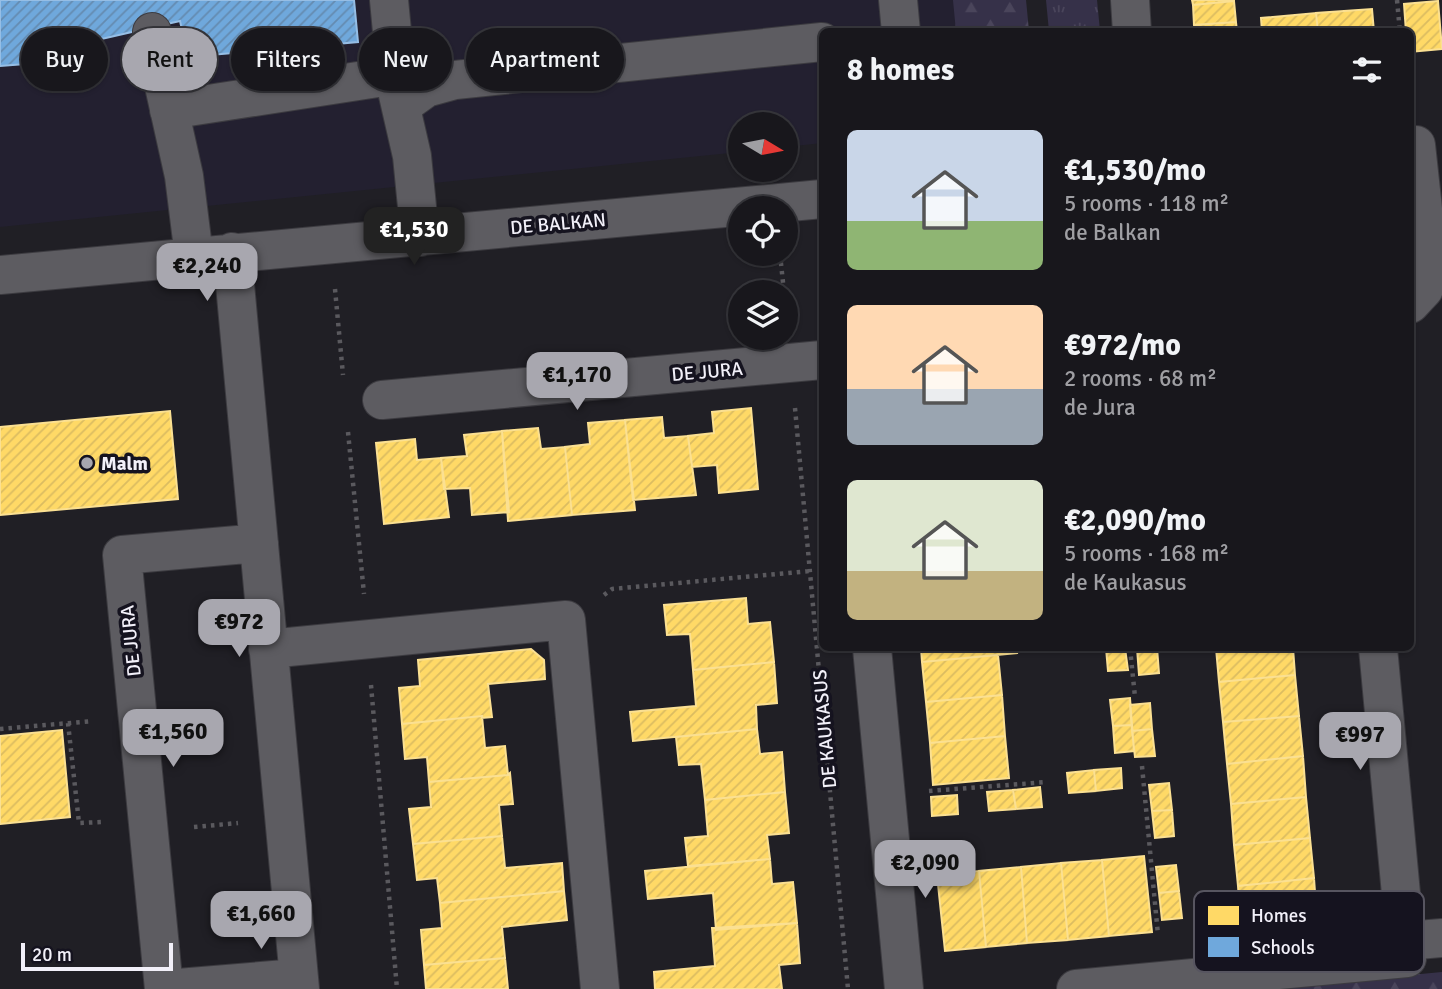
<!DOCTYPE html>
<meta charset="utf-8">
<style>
:root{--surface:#18171c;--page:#212025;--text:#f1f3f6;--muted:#9f9fa3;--line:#36363b;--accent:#a8a7af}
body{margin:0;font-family:Signika,sans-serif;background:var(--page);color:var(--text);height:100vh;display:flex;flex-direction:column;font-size:26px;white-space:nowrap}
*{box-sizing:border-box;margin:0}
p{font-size:23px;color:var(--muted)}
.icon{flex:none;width:38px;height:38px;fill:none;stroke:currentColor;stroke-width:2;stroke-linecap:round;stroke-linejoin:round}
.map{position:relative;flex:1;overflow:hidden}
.details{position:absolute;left:819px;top:28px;width:595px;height:623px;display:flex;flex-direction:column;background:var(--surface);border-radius:10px;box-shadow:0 2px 5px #0004,0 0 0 2px var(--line)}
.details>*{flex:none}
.guide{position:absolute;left:21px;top:28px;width:665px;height:63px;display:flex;gap:14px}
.needle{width:46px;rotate:100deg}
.tools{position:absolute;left:728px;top:112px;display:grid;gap:14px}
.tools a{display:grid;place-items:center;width:70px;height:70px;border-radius:50%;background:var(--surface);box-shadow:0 2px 5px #0004,0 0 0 2px var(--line);font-size:35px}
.scale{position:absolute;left:21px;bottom:18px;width:152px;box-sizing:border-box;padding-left:7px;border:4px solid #f2f0f9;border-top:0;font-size:19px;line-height:24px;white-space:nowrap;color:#f2f0f9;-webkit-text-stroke:5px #15131f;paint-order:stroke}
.price{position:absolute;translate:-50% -60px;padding:0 16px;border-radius:14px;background:var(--accent);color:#111;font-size:23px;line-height:46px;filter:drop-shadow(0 2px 4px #0008)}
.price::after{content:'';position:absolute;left:50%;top:42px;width:21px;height:16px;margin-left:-10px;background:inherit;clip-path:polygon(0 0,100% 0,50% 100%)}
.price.on{background:#222;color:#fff}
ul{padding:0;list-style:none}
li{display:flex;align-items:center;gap:21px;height:175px;padding:0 28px}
li span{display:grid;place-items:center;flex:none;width:196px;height:140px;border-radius:10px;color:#555}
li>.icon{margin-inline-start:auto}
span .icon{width:84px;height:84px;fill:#fffc;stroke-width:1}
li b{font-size:30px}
h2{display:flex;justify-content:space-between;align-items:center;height:84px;padding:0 28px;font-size:30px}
.tag{padding:0 24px;border-radius:32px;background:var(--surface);box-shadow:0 2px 5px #0004,0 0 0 2px var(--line);font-size:24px;line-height:63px}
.tag.on{background:var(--accent);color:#111}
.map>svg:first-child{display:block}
.built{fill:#232030}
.grass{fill:url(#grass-tufts)}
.forest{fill:url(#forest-firs)}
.homes{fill:url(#homes-hatch);stroke:#fbe092;stroke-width:2}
.schools{fill:url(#schools-hatch);stroke:#96bee5;stroke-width:2}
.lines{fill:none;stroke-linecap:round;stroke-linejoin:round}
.minor-casing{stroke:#3c3b40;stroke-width:40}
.path{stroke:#5a595e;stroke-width:4.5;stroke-dasharray:3.5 5;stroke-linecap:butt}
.minor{stroke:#5d5c61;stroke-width:38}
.poi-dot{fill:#a8a7af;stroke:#15131f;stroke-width:2.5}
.labels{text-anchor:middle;stroke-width:7;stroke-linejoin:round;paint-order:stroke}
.street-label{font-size:19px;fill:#f2f0f9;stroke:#15131f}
.poi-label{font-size:19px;font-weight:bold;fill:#f2f0f9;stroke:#15131f;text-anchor:start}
.key{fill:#15131f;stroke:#575560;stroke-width:2}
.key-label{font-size:19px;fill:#f2f0f9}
</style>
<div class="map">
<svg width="1442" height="989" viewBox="0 0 1442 989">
<defs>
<pattern id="grass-tufts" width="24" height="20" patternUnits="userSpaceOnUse" patternTransform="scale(1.75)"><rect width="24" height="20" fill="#363149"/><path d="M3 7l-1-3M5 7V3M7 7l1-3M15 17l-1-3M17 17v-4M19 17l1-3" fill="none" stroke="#4a455b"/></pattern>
<pattern id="forest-firs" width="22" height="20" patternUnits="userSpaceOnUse" patternTransform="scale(1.75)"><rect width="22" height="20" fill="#363149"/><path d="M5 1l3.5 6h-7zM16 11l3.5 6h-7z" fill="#4a455b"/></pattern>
<pattern id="homes-hatch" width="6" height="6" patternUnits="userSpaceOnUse" patternTransform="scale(1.75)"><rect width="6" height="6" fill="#ffd966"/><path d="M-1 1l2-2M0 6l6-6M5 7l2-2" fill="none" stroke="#dbbc61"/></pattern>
<pattern id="schools-hatch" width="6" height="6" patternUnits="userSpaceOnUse" patternTransform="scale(1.75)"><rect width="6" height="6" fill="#6fa8dc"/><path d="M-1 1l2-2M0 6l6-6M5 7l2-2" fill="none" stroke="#648bb0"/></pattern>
</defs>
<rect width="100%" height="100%" fill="#201f25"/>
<path class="built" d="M0,0H967L970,31L822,32V143L786,147V124H740V152L0,227Z"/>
<path class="grass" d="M1046,0H1097L1100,31H1049Z"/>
<path class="forest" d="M953,0H1026L1029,31H956Z
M1442,972V989H1226L1421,974Z"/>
<path class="homes" d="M1192,0H1234V1L1193,5Z
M1234,1L1236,22L1194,25L1193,5Z
M1438,1L1442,49L1410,52V32H1406L1404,4Z
M1372,9L1374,32H1318L1316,13Z
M1316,13L1318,32H1262L1261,18Z
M1236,22L1237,32H1195L1194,25Z
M751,408L758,489L719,493L717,465L692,467L688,436L714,433L712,412Z
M170,411L178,499L0,515V427Z
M662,417L664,438L688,436L696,495L633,500L625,420Z
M625,420L635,510L572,515L565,447L590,444L588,423Z
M538,428L541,449L565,447L572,515L508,521L502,431Z
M502,431L509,512L472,515L470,488L444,489L441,458L467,456L464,435Z
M415,439L417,460L441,458L449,517L384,524L376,443Z
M746,598L748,624L770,622L774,662L693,670L690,634L667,635L664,605Z
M921,648H1016L1017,653L922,662Z
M1106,648H1125L1128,670L1108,671Z
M1137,648H1157L1159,673L1139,675Z
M1216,648H1293L1295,675L1219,682Z
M531,649L544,660L545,679L488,684L492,717L482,718V716L402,724L399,688L420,686L418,660Z
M998,655L1002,695L926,702L922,662Z
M774,662L777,703L756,705L757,729L633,741L630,712L696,706L693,670Z
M1295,675L1299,716L1223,722L1219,682Z
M1002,695L1005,736L930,743L926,702Z
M1130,698L1132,725L1113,726L1110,700Z
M1150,703L1152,729L1132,731L1130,705Z
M482,716L485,748L505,746L508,775L429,782L427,757L405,759L402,724Z
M1299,716L1303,756L1227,764L1223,722Z
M1132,725L1134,751L1115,753L1113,726Z
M757,729L760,754L782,752L785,792L705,800L701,764L679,765L676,737Z
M1152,729L1155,756L1135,757L1132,731Z
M62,730L70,817L0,824V736Z
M1005,736L1009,778L933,785L930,743Z
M1303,756L1306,797L1231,804L1227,764Z
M1121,768L1122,788L1096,791L1094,770Z
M1094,770L1096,791L1069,793L1067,773Z
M510,773L513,804L499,805L502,836L413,844L409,809L431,807L429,782L508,775Z
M1169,783L1172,810L1152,811L1149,785Z
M1040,787L1042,807L1016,809L1013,790Z
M1013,790L1016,809L989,811L987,792Z
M785,792L789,833L767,835L770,859L688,866L685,838L708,836L705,800Z
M957,795L958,814L932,816L931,797Z
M1306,797L1310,838L1234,845L1231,804Z
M1172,810L1174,836L1155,838L1152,811Z
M502,836L505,868L562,863L564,891L440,903L437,878L417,880L413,844Z
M1310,838L1314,878L1238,886L1234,845Z
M1144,856L1152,932L1109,936L1102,860Z
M770,859L772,884L793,882L797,923L716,930L713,893L648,899L645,871Z
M1102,860L1109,936L1068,940L1061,863Z
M1061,863L1068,940L1027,943L1021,867Z
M1176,865L1179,891L1159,893L1156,867Z
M1021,867L1027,943L986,947L979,871Z
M979,871L986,947L945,951L937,875Z
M1314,878L1317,921L1241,928L1238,886Z
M564,891L567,920L502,927L505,958L424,965L421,930L442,928L440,903Z
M1179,891L1182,918L1162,920L1159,893Z
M797,923L800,963L779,965L782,989H655L654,972L715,966L712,928Z
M505,958L508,989H426L424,965Z"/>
<path class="schools" d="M0,0H354L358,42L188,57L180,21L97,40L102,58L0,66Z"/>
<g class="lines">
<defs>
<path id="minor" d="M389,0L398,95L412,156L420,237
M898,0L901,32
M1130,0L1132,32
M152,32L184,176L194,256
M401,106L426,88L455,80L822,42
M169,110L397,75
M232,252L300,989
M0,275L822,199
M1410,304L1424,289L1429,264L1416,145
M382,400L822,360
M872,648L904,989
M268,649L566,620L600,989
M1406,941L1442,938
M164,989L122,555L259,543
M166,989L298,978
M1076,989L1407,958L1378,648"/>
</defs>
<use href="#minor" class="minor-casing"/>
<path class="path" d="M1397,0L1400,32
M780,254L784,292
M335,289L343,375
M795,408L848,989
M348,432L364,594
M604,595L612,589L810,571
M1130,648L1135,697
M371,685L397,989
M68,723L79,823L101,822
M0,729L93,721
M1142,766L1158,935
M929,791L1047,782
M194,827L238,823"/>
<use href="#minor" class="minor"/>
</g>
<circle class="poi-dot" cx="87" cy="463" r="7"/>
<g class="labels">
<g class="street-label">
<text transform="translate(558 223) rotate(-5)" y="7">DE BALKAN</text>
<text transform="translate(707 371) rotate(-5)" y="7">DE JURA</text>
<text transform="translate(130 641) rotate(-96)" y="7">DE JURA</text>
<text transform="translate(824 729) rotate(-95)" y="7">DE KAUKASUS</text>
</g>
<g class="poi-label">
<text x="101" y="470">Malm</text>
</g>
</g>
<rect x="1194" y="891" width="230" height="81" rx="10" class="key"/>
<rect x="1208" y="906" width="31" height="19" fill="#ffd966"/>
<rect x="1208" y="937" width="31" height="20" fill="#6fa8dc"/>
<g class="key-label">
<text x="1251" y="922">Homes</text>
<text x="1251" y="954">Schools</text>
</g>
</svg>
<div class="tools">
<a><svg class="needle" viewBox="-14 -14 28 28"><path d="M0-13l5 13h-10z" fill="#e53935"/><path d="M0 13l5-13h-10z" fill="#9f9fa3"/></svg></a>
<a><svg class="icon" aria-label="locate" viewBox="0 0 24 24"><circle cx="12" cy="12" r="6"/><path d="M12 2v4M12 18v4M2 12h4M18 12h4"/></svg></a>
<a><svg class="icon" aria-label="layers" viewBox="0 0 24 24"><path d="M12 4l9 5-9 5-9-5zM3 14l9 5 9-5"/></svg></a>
</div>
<div class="scale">20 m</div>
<b class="price on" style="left:414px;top:267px">€1,530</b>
<b class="price" style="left:207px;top:303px">€2,240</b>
<b class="price" style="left:577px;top:412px">€1,170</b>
<b class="price" style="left:239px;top:659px">€972</b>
<b class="price" style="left:173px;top:769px">€1,560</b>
<b class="price" style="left:1360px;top:772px">€997</b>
<b class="price" style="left:925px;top:900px">€2,090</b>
<b class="price" style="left:261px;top:951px">€1,660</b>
<div class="guide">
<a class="tag">Buy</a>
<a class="tag on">Rent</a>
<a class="tag">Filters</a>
<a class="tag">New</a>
<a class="tag">Apartment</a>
</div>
<section class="details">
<h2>8 homes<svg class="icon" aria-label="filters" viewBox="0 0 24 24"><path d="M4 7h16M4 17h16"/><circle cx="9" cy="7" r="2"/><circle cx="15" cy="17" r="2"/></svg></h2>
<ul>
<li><span style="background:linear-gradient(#c9d6e8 65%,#8fb573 0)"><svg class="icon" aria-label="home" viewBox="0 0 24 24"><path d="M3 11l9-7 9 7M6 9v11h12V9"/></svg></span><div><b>€1,530/mo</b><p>5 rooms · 118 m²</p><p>de Balkan</p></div></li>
<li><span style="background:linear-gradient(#ffd9b3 60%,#9aa5b1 0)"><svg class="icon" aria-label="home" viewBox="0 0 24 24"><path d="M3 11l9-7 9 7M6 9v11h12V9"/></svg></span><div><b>€972/mo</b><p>2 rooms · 68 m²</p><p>de Jura</p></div></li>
<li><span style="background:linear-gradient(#dfe7d0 65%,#c2b280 0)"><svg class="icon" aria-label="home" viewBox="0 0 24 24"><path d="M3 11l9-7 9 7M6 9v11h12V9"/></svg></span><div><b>€2,090/mo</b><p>5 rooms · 168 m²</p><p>de Kaukasus</p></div></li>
</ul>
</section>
</div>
